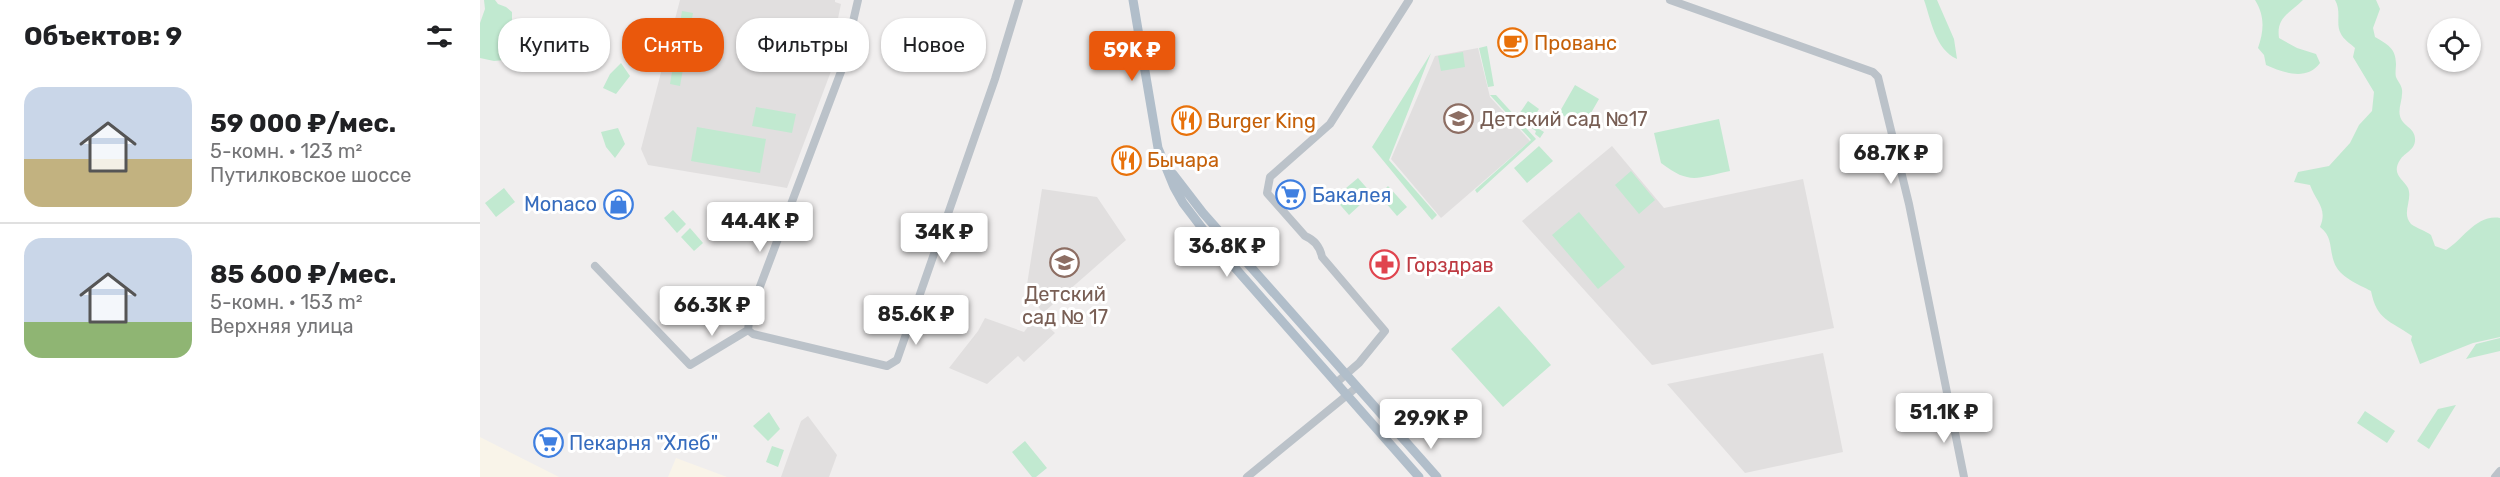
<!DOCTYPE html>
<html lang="ru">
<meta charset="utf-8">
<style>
:root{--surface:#fff;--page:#f6f6f6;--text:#202124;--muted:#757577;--line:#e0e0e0;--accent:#ea580c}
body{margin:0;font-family:Rubik,sans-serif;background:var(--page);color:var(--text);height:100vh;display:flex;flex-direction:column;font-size:22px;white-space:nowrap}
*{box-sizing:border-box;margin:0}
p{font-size:20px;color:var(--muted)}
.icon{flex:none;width:33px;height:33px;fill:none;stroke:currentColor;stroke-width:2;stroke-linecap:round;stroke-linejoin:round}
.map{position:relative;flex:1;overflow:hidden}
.panel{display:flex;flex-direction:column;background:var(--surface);width:480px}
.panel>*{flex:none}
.guide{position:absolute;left:18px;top:18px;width:570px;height:54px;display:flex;gap:12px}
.fabs{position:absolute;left:1947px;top:18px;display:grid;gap:12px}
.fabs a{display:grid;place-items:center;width:54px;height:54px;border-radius:50%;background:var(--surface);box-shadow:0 2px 4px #0004;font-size:30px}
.price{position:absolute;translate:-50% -51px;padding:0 14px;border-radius:6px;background:#fff;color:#222;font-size:20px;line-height:39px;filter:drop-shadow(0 2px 3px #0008)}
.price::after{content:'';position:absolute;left:50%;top:36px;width:18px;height:14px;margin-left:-9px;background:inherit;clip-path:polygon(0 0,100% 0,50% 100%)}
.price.active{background:var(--accent);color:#fff}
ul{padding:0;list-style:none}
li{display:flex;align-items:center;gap:18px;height:150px;padding:0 24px}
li+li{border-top:2px solid var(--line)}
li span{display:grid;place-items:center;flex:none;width:168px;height:120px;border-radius:18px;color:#555}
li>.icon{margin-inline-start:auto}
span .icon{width:72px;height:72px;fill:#fffc;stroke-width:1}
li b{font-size:26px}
h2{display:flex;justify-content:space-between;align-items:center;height:72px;padding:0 24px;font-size:26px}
.tag{padding:0 21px;border-radius:24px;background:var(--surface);box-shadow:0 2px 4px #0004;font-size:21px;line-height:54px}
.tag.active{background:var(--accent);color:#fff}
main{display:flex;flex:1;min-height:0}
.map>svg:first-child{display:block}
.commercial{fill:#f9f4e9}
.education{fill:#e1dfdf}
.green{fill:#c1e9d0}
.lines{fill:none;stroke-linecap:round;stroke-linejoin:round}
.minor{stroke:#bbc2c9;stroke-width:8}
.major{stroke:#b1beca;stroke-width:9}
.labels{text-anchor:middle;stroke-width:6;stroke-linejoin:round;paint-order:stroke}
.food-label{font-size:20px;fill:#c56008;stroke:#fff;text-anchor:start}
.education-label{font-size:20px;fill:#785e54;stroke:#fff;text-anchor:start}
.shop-label{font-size:20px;fill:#366cbe;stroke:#fff;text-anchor:start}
.health-label{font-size:20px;fill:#be3a42;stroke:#fff;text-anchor:start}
</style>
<main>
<section class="panel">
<h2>Объектов: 9<svg class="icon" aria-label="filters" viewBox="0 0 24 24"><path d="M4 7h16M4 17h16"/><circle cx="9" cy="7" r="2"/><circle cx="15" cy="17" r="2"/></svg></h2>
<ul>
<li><span style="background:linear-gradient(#c9d6e8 60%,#c2b280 0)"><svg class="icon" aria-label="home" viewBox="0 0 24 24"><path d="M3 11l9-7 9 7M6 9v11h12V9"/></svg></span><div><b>59 000 ₽/мес.</b><p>5-комн. · 123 m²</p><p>Путилковское шоссе</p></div></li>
<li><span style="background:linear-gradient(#c9d6e8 70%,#8fb573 0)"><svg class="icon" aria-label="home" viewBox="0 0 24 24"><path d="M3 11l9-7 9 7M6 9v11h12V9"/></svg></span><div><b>85 600 ₽/мес.</b><p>5-комн. · 153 m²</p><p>Верхняя улица</p></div></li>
</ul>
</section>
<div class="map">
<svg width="2020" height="477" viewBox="0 0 2020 477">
<rect width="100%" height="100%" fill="#f0eeee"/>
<path class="commercial" d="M0,437L79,477H0Z
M196,458L247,477H188Z"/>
<path class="education" d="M200,0H355V2L361,4L357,23L365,25L356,58L307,188L168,165L161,149Z
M998,48L1010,97L1050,141L961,218L911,159L955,56Z
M1132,146L1184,208L1323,179L1354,328L1172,365L1042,221Z
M562,189L617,197L646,240L563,313L546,291Z
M505,318L544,332L553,320L566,325L575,333L544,362L538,356L507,384L469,368L498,331Z
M1343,353L1363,452L1265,473L1187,384Z
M328,416L357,455L349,477H301L321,421Z"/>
<path class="green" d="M4,0H15L18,4L26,7L32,12V24L42,46L34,59L14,61L0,58V23L5,9Z
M1444,0H1457L1474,39L1477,59C1455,49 1451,20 1444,0Z
M1775,0H1823C1810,13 1796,17 1799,38L1817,48L1836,54L1840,63C1827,81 1804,73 1786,65L1784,55L1778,48C1784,31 1785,16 1775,0Z
M1855,0H1896L1900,9L1893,28L1895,37C1907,44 1916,48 1916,64C1916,67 1915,74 1916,77C1919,84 1923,86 1922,94C1922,101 1918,109 1920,116C1922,126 1934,127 1935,138C1936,150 1925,152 1920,160C1911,174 1923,179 1928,188C1933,200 1921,213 1931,224C1936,228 1946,231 1951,235L1955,246L1966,250C1983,240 1996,214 2020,218V337L1993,343L1940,364L1931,340L1932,336C1910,320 1897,321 1891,291C1878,284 1859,277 1854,262C1849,248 1853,237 1840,227C1848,208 1836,202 1830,185L1814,182L1818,172L1849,166L1870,143L1879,125L1892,111L1894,92L1873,57L1875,48C1871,44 1863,39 1861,34C1855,24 1862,12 1855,0Z
M202,11L213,13L200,86L190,84Z
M1007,46L1014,86L1008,87L999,48Z
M983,52L985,67L961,71L958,56Z
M951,53L909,160L957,215L952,220L892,147Z
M141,63L150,76L136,94L123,88L130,74Z
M1095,85L1119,99L1103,127L1079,113Z
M1010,95H1016L1056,139L997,193L995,190L1051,140Z
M1048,101L1059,109L1054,117L1062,123L1059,129L1064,132L1060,138L1055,134L1056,131L1048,126L1051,121L1039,114Z
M276,107L316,114L312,133L272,126Z
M1239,119L1250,171C1216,178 1210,185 1181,163L1174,133Z
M217,127L286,139L280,173L211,161Z
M138,128L145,144L135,158L126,147L121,132Z
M1059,146L1073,161L1047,183L1034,168Z
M1151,171L1175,200L1159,214L1135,185Z
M878,178L892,194L869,215L854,198Z
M908,186L927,207L917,216L899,195Z
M24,188L35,202L16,217L5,203Z
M193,210L206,224L197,233L184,218Z
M1099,212L1145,267L1118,289L1072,235Z
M210,228L223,243L214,251L201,237Z
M1019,306L1071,365L1023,407L971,349Z
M2020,338V351L1986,359L1996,344Z
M1976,405L1949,449L1937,441L1958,409Z
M1885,411L1915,431L1907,443L1877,423Z
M289,412L300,429L288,441L273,426Z
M545,441L567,468L556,477H552L532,452Z
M292,446L304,450L298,467L286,462Z"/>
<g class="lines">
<path class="minor" d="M1190,0L1393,72L1398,77L1429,204L1484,477
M115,266L210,365L268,330
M268,330L273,334L407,366L417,360L515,79L539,0
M268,330L270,313L362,69L378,0
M856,383L879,363L905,331L842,257C840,247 835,240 825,236L787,193L790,177L850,124L929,0
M767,477L877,387
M2015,477L2020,471"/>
<path class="major" d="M653,0L678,148L694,187L703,203L735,245L939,477
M693,174L723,213L957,477"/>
</g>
<defs>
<symbol id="cafe-ring" viewBox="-11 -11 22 22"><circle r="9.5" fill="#fff" stroke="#e8710a" stroke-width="1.5"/><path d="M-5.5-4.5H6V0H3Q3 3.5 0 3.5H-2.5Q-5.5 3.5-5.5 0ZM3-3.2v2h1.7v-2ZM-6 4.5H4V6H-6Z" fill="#e8710a"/></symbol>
<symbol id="school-ring" viewBox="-11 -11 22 22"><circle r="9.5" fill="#fff" stroke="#8d6e63" stroke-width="1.5"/><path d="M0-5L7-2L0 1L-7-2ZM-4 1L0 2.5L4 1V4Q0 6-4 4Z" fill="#8d6e63"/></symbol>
<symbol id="restaurant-ring" viewBox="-11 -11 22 22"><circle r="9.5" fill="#fff" stroke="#e8710a" stroke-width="1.5"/><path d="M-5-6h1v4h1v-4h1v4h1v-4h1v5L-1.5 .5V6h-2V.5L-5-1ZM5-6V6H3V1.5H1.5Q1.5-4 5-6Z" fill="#e8710a"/></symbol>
<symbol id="supermarket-ring" viewBox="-11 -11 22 22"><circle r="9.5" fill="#fff" stroke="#3f7fe0" stroke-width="1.5"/><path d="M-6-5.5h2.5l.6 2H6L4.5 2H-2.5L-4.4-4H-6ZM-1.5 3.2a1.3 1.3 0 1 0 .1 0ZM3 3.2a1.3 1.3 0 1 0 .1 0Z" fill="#3f7fe0"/></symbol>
<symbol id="shop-ring" viewBox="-11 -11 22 22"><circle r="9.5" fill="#fff" stroke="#3f7fe0" stroke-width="1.5"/><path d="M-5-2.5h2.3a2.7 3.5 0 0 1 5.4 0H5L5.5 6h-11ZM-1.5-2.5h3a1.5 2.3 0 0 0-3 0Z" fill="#3f7fe0"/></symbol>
<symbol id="pharmacy-ring" viewBox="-11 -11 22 22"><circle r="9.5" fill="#fff" stroke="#e0444e" stroke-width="1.5"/><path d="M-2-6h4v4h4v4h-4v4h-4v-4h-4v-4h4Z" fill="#e0444e"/></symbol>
</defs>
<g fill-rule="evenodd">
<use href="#cafe-ring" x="1016" y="26" width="33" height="33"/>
<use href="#school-ring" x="962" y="102" width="33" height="33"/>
<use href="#restaurant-ring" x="690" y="104" width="33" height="33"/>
<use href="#restaurant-ring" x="630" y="144" width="33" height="33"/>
<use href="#supermarket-ring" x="794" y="178" width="33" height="33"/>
<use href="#shop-ring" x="122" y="188" width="33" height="33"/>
<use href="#school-ring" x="568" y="246" width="33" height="33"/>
<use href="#pharmacy-ring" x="888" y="248" width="33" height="33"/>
<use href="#supermarket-ring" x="52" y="426" width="33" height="33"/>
</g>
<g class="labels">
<g class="food-label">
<text x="1054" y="50">Прованс</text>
<text x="727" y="128">Burger King</text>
<text x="667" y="167">Бычара</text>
</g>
<g class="education-label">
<text x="1000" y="126">Детский сад №17</text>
<text x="585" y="301" text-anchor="middle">Детский<tspan x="585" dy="23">сад № 17</tspan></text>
</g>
<g class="shop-label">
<text x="832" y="202">Бакалея</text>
<text x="117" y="211" text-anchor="end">Monaco</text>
<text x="89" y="450">Пекарня "Хлеб"</text>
</g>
<g class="health-label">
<text x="926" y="272">Горздрав</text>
</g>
</g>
</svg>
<div class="fabs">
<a><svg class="icon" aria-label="locate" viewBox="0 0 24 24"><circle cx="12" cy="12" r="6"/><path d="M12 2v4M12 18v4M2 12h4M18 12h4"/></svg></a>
</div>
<b class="price active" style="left:652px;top:82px">59K ₽</b>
<b class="price" style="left:1411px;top:185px">68.7K ₽</b>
<b class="price" style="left:280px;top:253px">44.4K ₽</b>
<b class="price" style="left:464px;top:264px">34K ₽</b>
<b class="price" style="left:747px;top:278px">36.8K ₽</b>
<b class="price" style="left:232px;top:337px">66.3K ₽</b>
<b class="price" style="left:436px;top:346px">85.6K ₽</b>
<b class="price" style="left:1464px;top:444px">51.1K ₽</b>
<b class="price" style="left:951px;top:450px">29.9K ₽</b>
<div class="guide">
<a class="tag">Купить</a>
<a class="tag active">Снять</a>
<a class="tag">Фильтры</a>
<a class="tag">Новое</a>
</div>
</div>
</main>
